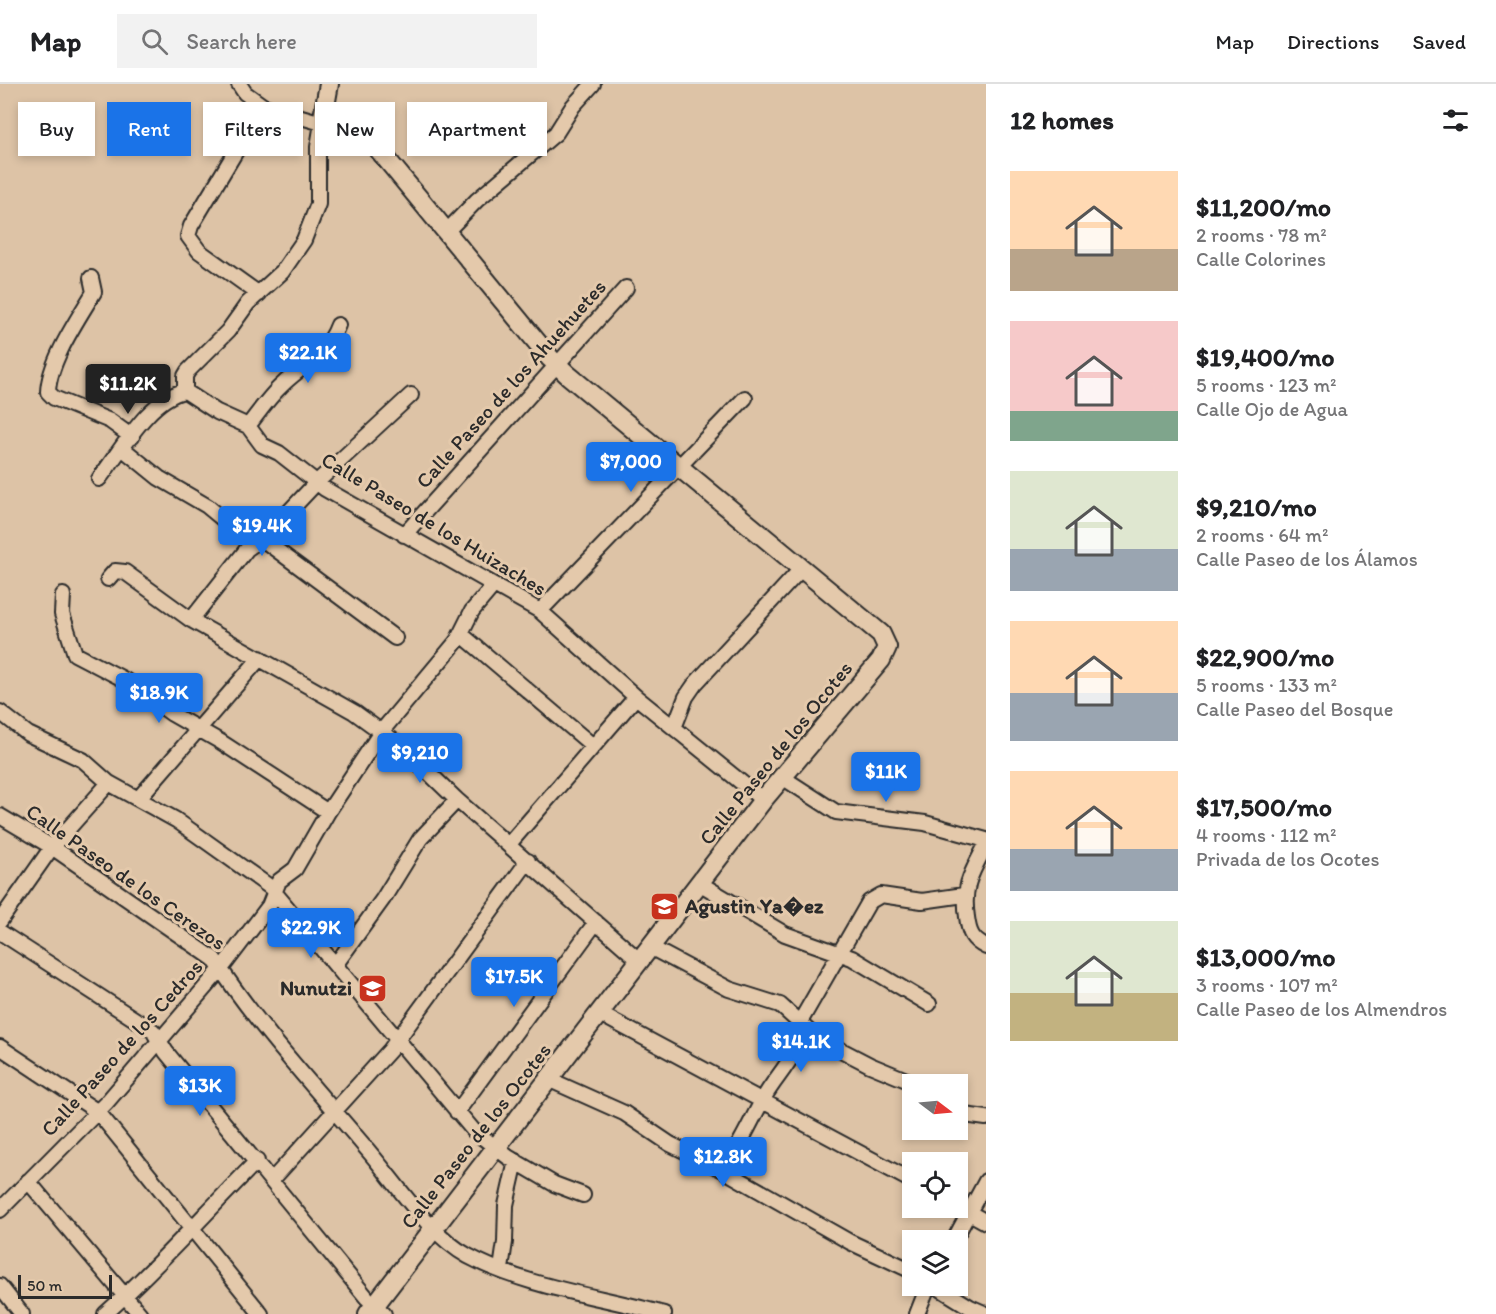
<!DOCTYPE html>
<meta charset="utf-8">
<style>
:root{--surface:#fff;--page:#f2f2f2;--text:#202124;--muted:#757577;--line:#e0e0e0;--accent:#1a73e8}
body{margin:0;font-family:Itim,sans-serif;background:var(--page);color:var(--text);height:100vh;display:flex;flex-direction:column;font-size:22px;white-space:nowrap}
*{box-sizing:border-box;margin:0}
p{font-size:20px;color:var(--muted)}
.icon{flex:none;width:33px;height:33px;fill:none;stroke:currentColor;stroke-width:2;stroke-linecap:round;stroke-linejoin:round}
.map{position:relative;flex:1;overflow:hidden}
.panel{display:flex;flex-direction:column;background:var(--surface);width:510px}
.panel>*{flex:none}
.top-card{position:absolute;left:18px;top:18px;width:570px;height:54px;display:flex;gap:12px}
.needle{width:39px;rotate:106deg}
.tools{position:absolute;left:902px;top:990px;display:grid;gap:12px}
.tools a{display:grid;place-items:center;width:66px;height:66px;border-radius:0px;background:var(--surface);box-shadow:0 3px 9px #0003;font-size:30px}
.scale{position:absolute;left:18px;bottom:15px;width:94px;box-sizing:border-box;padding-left:6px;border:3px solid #2b2b2b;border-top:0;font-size:16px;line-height:21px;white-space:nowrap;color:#2b2b2b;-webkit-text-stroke:4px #e4c9ab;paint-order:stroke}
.price{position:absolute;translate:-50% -51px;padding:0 14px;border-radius:6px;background:var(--accent);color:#fff;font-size:20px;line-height:39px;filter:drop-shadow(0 2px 3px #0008)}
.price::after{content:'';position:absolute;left:50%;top:36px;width:18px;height:14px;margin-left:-9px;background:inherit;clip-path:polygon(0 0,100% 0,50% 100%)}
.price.current{background:#222;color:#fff}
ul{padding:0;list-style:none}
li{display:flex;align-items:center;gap:18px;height:150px;padding:0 24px}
li span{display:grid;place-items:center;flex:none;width:168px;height:120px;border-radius:0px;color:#555}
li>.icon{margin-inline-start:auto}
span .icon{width:72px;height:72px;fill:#fffc;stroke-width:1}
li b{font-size:26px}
h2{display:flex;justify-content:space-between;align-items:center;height:72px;padding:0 24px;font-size:26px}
.chip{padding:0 21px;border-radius:0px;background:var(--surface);box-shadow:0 3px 9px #0003;font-size:21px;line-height:54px}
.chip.current{background:var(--accent);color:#fff}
header{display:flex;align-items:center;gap:36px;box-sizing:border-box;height:84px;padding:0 30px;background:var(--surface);border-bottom:2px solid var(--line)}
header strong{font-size:28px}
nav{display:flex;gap:33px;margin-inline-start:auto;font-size:21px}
.search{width:420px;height:54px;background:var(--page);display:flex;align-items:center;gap:15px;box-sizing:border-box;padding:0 21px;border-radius:0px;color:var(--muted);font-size:22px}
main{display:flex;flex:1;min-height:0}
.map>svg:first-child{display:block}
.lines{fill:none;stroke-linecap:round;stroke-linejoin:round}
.street-casing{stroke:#2b2b2b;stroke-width:18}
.secondary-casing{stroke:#2b2b2b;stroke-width:22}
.street{stroke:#e4c9ab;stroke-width:14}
.secondary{stroke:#e4c9ab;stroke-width:18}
.labels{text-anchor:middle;stroke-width:6;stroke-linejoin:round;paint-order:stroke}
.street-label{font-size:21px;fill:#2b2b2b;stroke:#e4c9ab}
.poi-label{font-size:21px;font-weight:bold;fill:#2b2b2b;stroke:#e4c9ab;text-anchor:start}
</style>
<header>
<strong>Map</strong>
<div class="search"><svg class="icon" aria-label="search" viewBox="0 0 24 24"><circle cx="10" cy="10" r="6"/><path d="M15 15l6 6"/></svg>Search here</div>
<nav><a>Map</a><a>Directions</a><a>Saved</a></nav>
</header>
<main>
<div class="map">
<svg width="986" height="1230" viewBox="0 0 986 1230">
<rect width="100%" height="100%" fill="#ddc3a6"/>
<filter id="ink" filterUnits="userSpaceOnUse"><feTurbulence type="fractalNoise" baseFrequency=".0167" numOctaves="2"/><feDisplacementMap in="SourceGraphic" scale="12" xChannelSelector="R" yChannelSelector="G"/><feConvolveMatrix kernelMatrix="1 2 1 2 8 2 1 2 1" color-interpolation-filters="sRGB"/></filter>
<g filter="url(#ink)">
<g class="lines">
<defs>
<path id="street" d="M447,147L477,116L556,49L573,22L593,0
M91,194L94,208C78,235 49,277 48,308L54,314L110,337L132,353
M259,210L199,167L188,152L191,142L263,22
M185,307L217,328L248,342L262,361L279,369L325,405L540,527L636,613L763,716
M185,307V292L188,287L228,247L248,219L282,188L304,156L318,120V63L322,39L263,22L245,9L239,0
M248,342C259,328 269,313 281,302C302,281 327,271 338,241
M122,364L159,394L207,422L253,460
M99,395C121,367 149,314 185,307
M404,451L626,204
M262,455L395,554
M108,495L115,487L125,488L191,536L354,628L401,662L457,716L640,877
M63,511L62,530L75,570L125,596L172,630L221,658L328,728
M540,527L745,314
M191,536L247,465L268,450L317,398L411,311
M461,550L593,662
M0,628L28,650L83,676L109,699L176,736L270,803L473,1046L508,1073L554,1100L583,1111
M674,644L686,613L695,600L802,484
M782,693L836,728L925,739L986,756
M138,715L260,574
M0,732L52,763L214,875C259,944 318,1007 371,1070C398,1102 431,1152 468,1172C528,1204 600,1212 664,1230
M509,760L636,613
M986,761C972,788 962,802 967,833C969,849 972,856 986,863
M699,799L785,850L852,874L929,920
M0,837L52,763L109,699
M0,848L153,947L166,968L367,1214L384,1230
M650,863L729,905L780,921L814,952L870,981L916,1000
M336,880L383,815L420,755L457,716
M600,930L912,1097
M0,963L98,1028L261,1230
M548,995L624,1029L670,1060L723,1086L850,1158L912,1187
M457,1028L596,838
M957,1030L986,1034
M723,1086C739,1064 749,1041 762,1017C778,987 800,975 800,938L869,818L881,811L922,817L964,811
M272,1096L390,966L528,777
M28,1097L140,1230
M957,1122L986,1138
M0,1126L107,1018L221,885L269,822L279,797L295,785L328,728L381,648L457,557L472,527L494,501
M954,1156L986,1097
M501,1185L505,1158L506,1121L516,1077
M0,1202L22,1230
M936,1202L970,1223L986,1230
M105,1230C159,1182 206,1128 257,1077
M917,1230L928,1202"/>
<path id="secondary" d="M329,0L322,39L370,55L550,274L568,291L881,550L887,563L881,576L763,716L368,1230"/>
</defs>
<use href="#street" class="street-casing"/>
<use href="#secondary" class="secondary-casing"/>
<use href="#street" class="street"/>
<use href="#secondary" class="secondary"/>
</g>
</g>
<defs>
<symbol id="school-square" viewBox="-11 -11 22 22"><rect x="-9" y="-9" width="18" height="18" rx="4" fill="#c8321e" stroke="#e4c9ab"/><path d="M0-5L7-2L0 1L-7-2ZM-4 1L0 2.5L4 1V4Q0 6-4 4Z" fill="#fff"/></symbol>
</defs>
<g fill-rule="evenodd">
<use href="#school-square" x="648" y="806" width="33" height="33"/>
<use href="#school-square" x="356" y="888" width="33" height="33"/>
</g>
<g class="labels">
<g class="street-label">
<text transform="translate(511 300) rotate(-48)" y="7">Calle Paseo de los Ahuehuetes</text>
<text transform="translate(434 440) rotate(31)" y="7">Calle Paseo de los Huizaches</text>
<text transform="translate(776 669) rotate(-51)" y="7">Calle Paseo de los Ocotes</text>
<text transform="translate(126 793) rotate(35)" y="7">Calle Paseo de los Cerezos</text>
<text transform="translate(122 964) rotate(-48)" y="7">Calle Paseo de los Cedros</text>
<text transform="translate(476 1052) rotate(-52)" y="7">Calle Paseo de los Ocotes</text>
</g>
<g class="poi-label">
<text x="685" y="829">Agustin Ya�ez</text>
<text x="352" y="911" text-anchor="end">Nunutzi</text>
</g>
</g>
</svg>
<div class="tools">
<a><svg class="needle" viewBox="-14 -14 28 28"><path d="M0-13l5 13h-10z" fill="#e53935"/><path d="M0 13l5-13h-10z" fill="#757577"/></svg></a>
<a><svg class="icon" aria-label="locate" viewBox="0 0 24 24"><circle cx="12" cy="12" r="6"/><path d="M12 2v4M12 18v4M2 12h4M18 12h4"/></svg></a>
<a><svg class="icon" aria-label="layers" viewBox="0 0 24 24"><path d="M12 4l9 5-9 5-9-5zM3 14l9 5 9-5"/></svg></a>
</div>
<div class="scale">50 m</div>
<b class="price" style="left:308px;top:300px">$22.1K</b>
<b class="price current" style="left:128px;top:331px">$11.2K</b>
<b class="price" style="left:631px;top:409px">$7,000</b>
<b class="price" style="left:262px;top:473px">$19.4K</b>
<b class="price" style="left:159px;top:640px">$18.9K</b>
<b class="price" style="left:420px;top:700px">$9,210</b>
<b class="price" style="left:886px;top:719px">$11K</b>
<b class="price" style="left:311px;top:875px">$22.9K</b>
<b class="price" style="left:514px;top:924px">$17.5K</b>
<b class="price" style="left:801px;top:989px">$14.1K</b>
<b class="price" style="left:200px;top:1033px">$13K</b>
<b class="price" style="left:723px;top:1104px">$12.8K</b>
<div class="top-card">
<a class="chip">Buy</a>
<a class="chip current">Rent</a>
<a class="chip">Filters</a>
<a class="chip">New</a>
<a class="chip">Apartment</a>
</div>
</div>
<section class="panel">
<h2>12 homes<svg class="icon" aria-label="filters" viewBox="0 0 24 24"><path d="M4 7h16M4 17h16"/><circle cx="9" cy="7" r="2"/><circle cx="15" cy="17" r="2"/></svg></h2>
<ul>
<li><span style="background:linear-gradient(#ffd9b3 65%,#b9a48a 0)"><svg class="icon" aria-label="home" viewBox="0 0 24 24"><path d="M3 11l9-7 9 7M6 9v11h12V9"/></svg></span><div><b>$11,200/mo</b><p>2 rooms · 78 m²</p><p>Calle Colorines</p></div></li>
<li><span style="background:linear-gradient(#f6c9c9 75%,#7fa58c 0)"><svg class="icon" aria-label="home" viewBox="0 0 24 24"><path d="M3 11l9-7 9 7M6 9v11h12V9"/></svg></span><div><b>$19,400/mo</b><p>5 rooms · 123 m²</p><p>Calle Ojo de Agua</p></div></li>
<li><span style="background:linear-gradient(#dfe7d0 65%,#9aa5b1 0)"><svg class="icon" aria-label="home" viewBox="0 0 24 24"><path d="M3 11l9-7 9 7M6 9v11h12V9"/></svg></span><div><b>$9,210/mo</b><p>2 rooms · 64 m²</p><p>Calle Paseo de los Álamos</p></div></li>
<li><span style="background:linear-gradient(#ffd9b3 60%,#9aa5b1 0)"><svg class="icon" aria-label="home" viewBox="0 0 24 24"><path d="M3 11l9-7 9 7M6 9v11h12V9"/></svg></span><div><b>$22,900/mo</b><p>5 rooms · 133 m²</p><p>Calle Paseo del Bosque</p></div></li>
<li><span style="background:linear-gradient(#ffd9b3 65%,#9aa5b1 0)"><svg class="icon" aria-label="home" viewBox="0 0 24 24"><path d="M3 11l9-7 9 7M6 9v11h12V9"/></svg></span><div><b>$17,500/mo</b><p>4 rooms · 112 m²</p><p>Privada de los Ocotes</p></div></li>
<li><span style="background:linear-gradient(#dfe7d0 60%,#c2b280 0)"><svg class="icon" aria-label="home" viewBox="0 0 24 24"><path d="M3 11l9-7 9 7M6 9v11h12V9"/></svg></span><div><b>$13,000/mo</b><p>3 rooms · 107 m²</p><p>Calle Paseo de los Almendros</p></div></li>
</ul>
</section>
</main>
